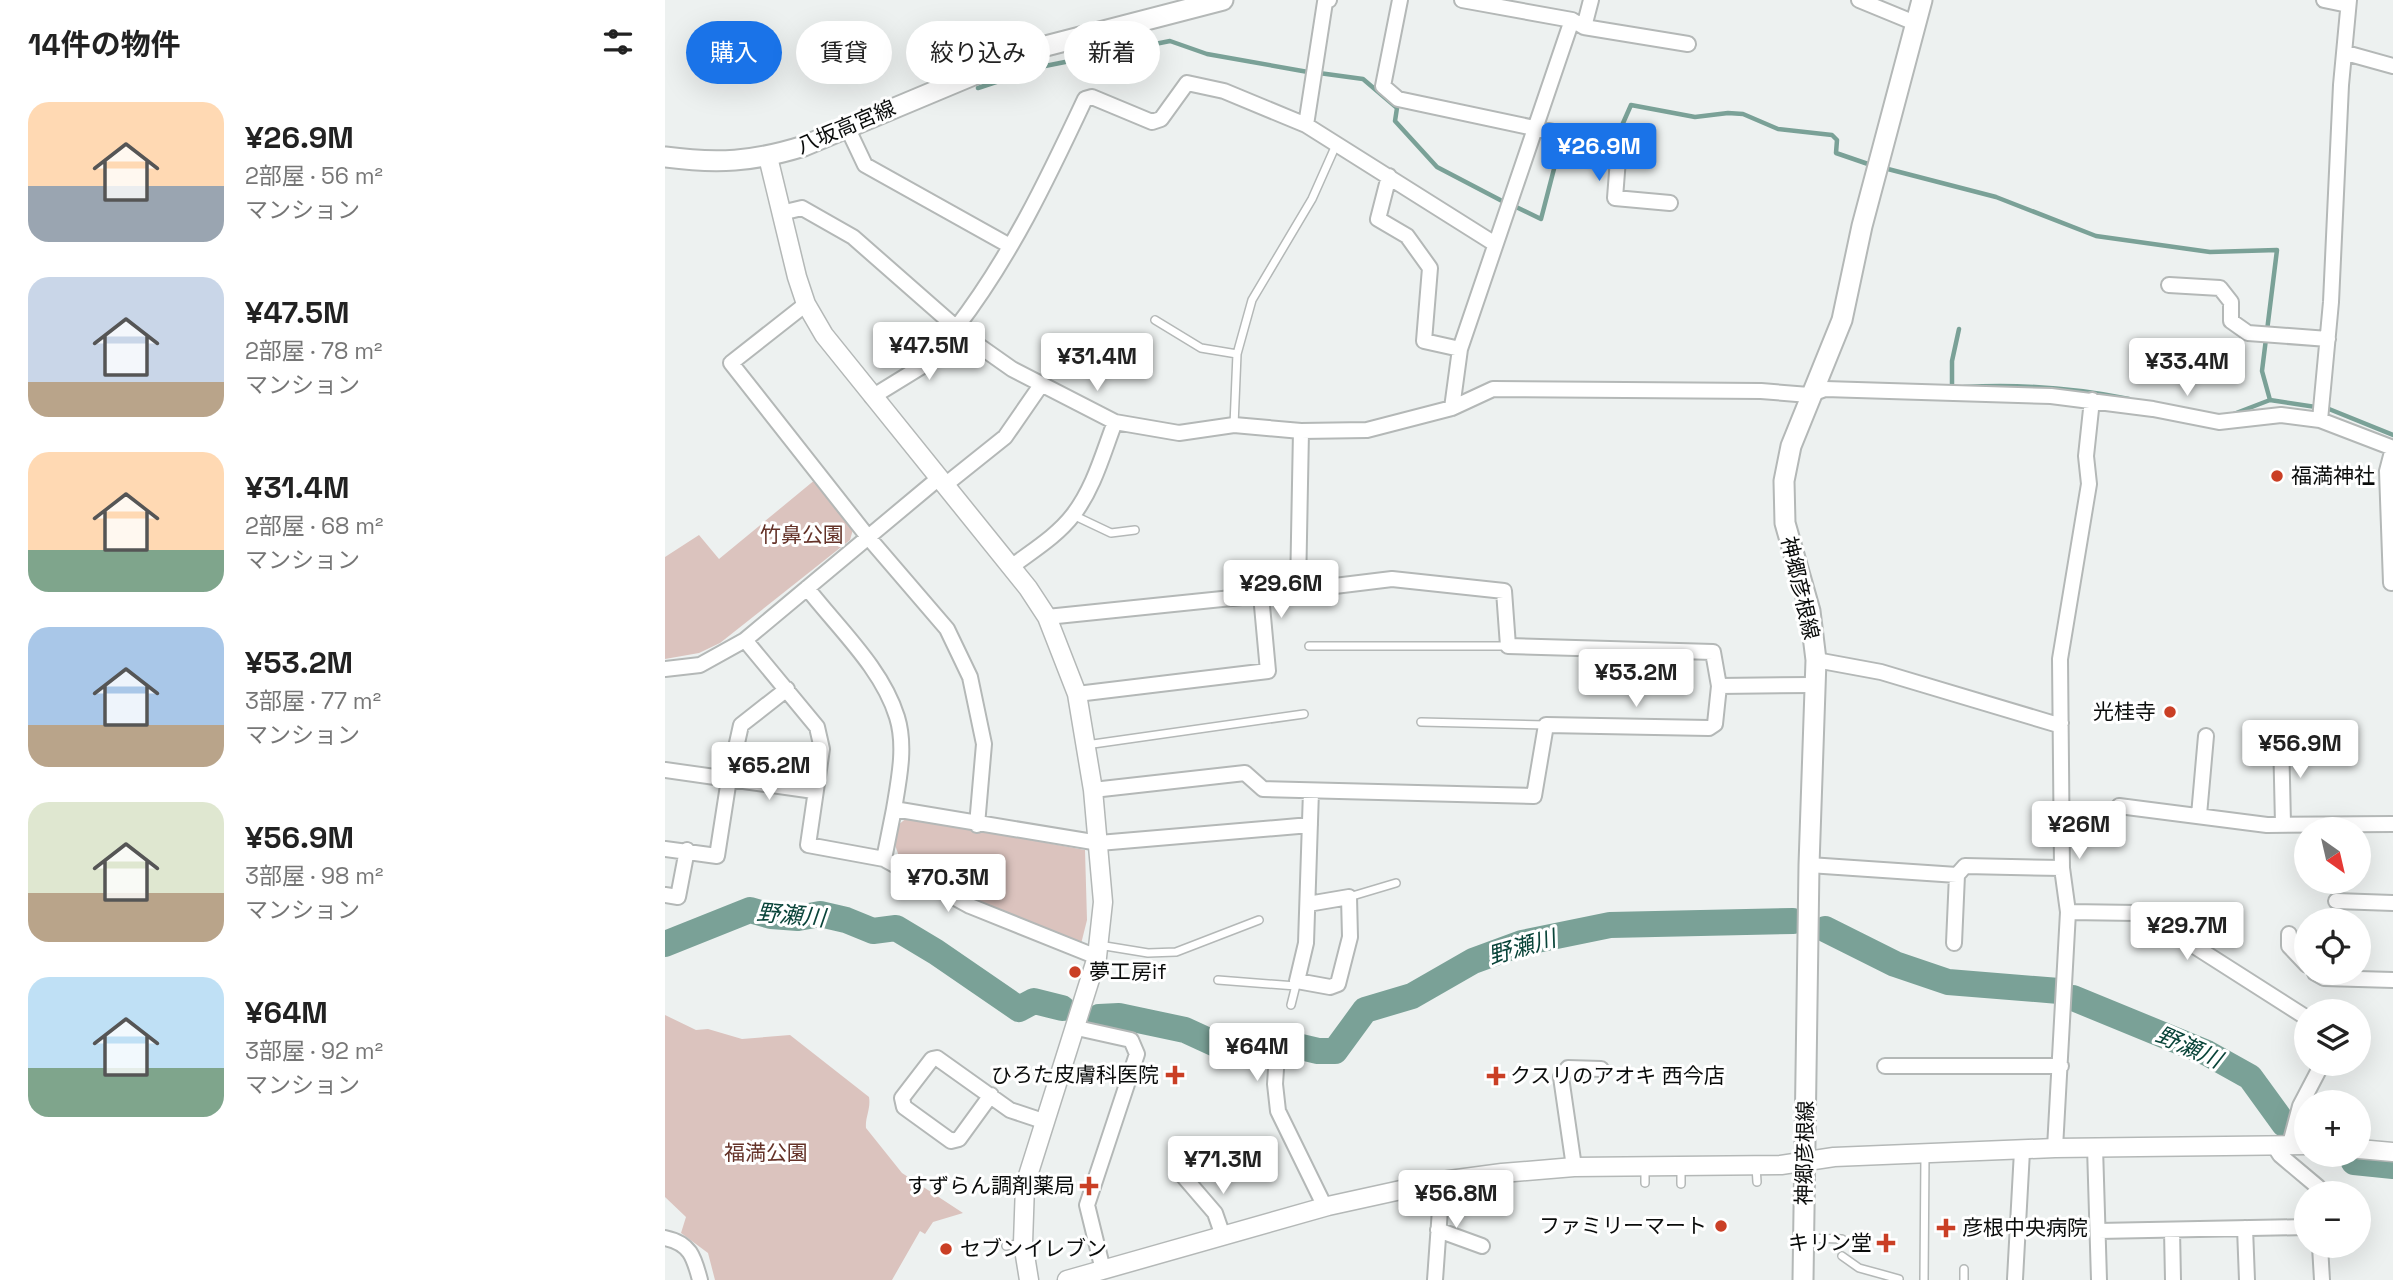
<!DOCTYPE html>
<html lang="ja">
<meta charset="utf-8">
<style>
:root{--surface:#fff;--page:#f6f6f6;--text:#222;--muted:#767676;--accent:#1a73e8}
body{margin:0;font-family:"Space Grotesk","Noto Sans JP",sans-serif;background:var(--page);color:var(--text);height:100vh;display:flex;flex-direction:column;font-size:26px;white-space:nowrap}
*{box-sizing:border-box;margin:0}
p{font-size:23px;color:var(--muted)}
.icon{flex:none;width:38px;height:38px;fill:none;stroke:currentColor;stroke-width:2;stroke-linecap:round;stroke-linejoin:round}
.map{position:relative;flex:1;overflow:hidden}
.details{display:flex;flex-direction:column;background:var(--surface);width:665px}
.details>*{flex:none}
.hud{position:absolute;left:21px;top:21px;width:665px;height:63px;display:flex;gap:14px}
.needle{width:46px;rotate:146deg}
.fabs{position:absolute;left:1629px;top:817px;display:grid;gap:14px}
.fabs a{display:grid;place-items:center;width:77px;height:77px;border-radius:50%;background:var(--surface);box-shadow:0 7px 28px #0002;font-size:35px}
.price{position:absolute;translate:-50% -60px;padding:0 16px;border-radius:7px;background:#fff;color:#222;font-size:23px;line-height:46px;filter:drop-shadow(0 2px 4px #0008)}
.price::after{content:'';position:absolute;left:50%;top:42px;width:21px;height:16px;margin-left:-10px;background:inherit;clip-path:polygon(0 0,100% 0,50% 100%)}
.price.on{background:var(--accent);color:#fff}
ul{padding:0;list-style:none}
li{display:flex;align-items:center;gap:21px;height:175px;padding:0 28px}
li span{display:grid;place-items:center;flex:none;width:196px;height:140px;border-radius:21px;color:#555}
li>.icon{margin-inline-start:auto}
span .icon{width:84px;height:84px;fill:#fffc;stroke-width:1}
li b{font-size:30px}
h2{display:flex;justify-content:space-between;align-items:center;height:84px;padding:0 28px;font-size:30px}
.tag{padding:0 24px;border-radius:32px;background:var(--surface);box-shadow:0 7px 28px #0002;font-size:24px;line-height:63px}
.tag.on{background:var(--accent);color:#fff}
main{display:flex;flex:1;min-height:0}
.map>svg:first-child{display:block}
.green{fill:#dbc3be}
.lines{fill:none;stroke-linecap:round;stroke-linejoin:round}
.stream{stroke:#7aa197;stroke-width:4.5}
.river{stroke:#7aa197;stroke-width:26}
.service-casing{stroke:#b4b8b7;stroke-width:10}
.minor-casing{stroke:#b4b8b7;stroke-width:18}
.tertiary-casing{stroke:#b4b8b7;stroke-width:21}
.secondary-casing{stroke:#b4b8b7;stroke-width:23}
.service{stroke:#fff;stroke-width:7}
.minor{stroke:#fff;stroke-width:14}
.tertiary{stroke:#fff;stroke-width:18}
.secondary{stroke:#fff;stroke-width:19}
.poi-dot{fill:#ca3f25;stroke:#fff;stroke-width:2.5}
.labels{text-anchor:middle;stroke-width:6;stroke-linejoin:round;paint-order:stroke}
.street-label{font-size:21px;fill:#0a0c0b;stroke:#fff}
.poi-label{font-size:21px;fill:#0a0c0b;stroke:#fff;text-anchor:start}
.park-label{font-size:21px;fill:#643228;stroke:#fff}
.water-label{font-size:23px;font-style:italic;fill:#094439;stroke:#fff}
</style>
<main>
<section class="details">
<h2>14件の物件<svg class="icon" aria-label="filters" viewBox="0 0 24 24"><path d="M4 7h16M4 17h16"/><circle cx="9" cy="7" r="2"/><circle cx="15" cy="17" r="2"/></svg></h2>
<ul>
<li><span style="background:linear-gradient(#ffd9b3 60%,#9aa5b1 0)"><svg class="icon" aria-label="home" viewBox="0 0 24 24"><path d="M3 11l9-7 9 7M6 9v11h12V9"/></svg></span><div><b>¥26.9M</b><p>2部屋 · 56 m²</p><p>マンション</p></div></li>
<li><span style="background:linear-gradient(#c9d6e8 75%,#b9a48a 0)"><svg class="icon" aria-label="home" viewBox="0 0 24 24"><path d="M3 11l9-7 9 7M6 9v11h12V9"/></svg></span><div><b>¥47.5M</b><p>2部屋 · 78 m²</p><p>マンション</p></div></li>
<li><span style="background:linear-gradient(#ffd9b3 70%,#7fa58c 0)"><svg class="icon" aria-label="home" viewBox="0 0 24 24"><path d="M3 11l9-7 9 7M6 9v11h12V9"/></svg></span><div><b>¥31.4M</b><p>2部屋 · 68 m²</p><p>マンション</p></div></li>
<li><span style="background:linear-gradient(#a9c7e8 70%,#b9a48a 0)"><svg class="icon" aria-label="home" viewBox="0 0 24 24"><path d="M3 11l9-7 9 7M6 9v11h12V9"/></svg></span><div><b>¥53.2M</b><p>3部屋 · 77 m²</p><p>マンション</p></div></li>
<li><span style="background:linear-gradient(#dfe7d0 65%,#b9a48a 0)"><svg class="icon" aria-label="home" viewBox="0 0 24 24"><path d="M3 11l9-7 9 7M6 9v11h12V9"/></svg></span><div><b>¥56.9M</b><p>3部屋 · 98 m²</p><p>マンション</p></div></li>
<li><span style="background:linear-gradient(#bfe0f5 65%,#7fa58c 0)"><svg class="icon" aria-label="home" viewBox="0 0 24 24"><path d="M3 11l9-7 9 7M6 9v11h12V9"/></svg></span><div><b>¥64M</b><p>3部屋 · 92 m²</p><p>マンション</p></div></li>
</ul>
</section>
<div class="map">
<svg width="1728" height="1280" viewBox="0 0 1728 1280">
<rect width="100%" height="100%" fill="#edf1f0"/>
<path class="green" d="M151,479L189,526L185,540L55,643L34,653L0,659V557L34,535L54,559Z
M243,817L420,850L422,920L416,944L298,897L236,862L230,845L233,825Z
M0,1015L31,1030L43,1029L77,1039L125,1035L204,1097C206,1109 200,1117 201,1128L237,1173L298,1213L268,1222L260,1234L255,1231L227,1280H50L43,1253L16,1233L21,1217L0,1197Z"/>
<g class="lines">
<path class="stream" d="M654,73L698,79L732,108L730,121L772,167L839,202
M313,88L380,66L505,41L542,54L643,72
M951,139L966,105L1030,117L1063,113L1078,114L1113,129L1167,135L1172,140L1171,153L1206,165
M1219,168L1331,197L1431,236L1545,252L1612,250L1597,371L1605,400
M849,206L876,219L897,138
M1290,387H1287V361L1294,329
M1299,387C1354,384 1410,388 1464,399
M1566,415L1605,400L1664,409L1728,435"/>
<path class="river" d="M1160,929L1230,964L1283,982L1394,991
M0,944L85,910L106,916L133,918L155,914L181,920L208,931L231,928L271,952L354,1009L369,1001L397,1008
M1408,998L1542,1053L1585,1077L1619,1124
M434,1017L454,1016L520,1030L557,1047L610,1043
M619,1043L653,1051H670L700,1010L747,996L808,961L857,943L945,925L1128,921
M1689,1162L1728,1166"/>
<defs>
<path id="service" d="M490,320L536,348L572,354L569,425
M572,354L587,300L647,199L671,145
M408,515L446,533L470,530
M644,646H842
M756,722L881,725
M421,745L639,714
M684,897L731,883
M434,945L483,953L511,952L594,920
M553,980L631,986
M626,1005L632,981
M1091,1166L1092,1182
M1016,1167V1184
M980,1183V1166
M1139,1238L1177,1239
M341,1246L358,1243
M1177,1256L1194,1268L1234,1279
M1299,1269V1280
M1259,1280L1260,1155"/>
<path id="minor" d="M735,0L718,86L733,99L954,146L950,198L1005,203
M797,0L907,20L919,27L926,0
M1194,0L1250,23
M1659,0L1683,5
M919,27L1023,44
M1681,53L1728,66
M641,125L660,2L664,0
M182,127L200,165L345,246
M724,176L713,219L742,236L765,268L759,341L795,349
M116,213L137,208L188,237L303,338L347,369L450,422L514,433L569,425L636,431L702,430L787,408L828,389L1096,391L1144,395L1160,389L1386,396L1488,409L1554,422L1616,415L1655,420L1728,448
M1504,285L1555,288L1566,302V321L1583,333L1663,339
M141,304L66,363L203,537L282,629L305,677L319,744L312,825
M291,328C345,258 383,178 420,99L427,97L487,122L496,119L522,83L559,91L641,125L830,244
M207,397L303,338
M787,408L795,349L907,20
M1655,420L1666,302L1676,85L1684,0
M280,485L340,437L376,385
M346,567C367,551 392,536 408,515C429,488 438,453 450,422
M1726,583L1722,471L1728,448
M142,588C173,628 217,668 232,717C241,746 234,779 229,809
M633,590L636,431
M596,595L727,579L839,591L843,646L1048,652L1054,686L1148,685
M382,617L596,595L603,671L412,694
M80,640L152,727L157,749L143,845L219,859L305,906L432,957
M1151,660L1216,672L1390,724L1396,723
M0,669L35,665L80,640L274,478
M122,689L76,725L64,779L149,791
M1616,736L1618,824
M0,770L64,779L52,856L0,849
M428,790L580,773L598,789L869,796L881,725L1044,728L1050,724L1054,686
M1454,806L1602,825L1728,824
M1534,815L1541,736
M219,859L229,809L434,843L645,825
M1144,865L1292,875L1300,866L1397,868
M0,895L13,897L22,850
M1671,901L1728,903
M643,904L684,897L685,937L673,984L665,987L632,981L641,943L646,791
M1403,912L1473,913L1510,921L1526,944L1642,1018
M1624,934V946L1642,965
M1289,943L1292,875
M1650,973L1659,978L1728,980
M412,1028L466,1040L472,1054L422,1205L438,1270
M612,1054L610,1084L613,1111L660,1207
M1220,1066H1396
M326,1095L294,1139L286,1141L239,1107L237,1098L267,1059L272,1058L345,1110L381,1122
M1608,1144L1615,1155L1653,1187V1194
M1625,1144L1635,1106L1657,1064
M1430,1147L1434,1280
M1390,1148L1403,912L1397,868L1395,659L1424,484L1421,456L1427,400
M520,1158L513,1170L550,1213L558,1236
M909,1167L896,1077L903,1068L936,1069
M1580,1228L1582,1280
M773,1230L817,1246
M1507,1230L1508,1280
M1433,1231L1642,1227
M0,1238C25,1243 29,1257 35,1280
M1655,1246L1657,1280
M1350,1279L1357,1151
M770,1280L777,1181"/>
<path id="tertiary" d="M103,157L132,277L141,304L159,335L363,588L382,617L412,694L428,790L438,902L432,957L360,1185L358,1243L364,1280
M1694,1149L1728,1152
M402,1280L663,1206L777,1181L837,1173L909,1167L1116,1165L1169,1157L1390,1148L1642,1145"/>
<path id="secondary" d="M0,157C52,164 88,162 139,146L373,48L558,0
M1138,1280L1144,865L1151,660L1145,611L1120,523L1119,481L1126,446L1177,320L1197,226L1257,0"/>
</defs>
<use href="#service" class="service-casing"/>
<use href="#minor" class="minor-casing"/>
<use href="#tertiary" class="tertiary-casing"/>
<use href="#secondary" class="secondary-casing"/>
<use href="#service" class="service"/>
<use href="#minor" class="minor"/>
<use href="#tertiary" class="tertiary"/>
<use href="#secondary" class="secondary"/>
</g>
<g class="poi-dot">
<circle cx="1612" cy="476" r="7"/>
<circle cx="1505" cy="712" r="7"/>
<circle cx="410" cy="972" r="7"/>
<path d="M506.5 1064.5h7v7h7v7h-7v7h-7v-7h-7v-7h7z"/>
<path d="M827.5 1065.5h7v7h7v7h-7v7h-7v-7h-7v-7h7z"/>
<path d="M420.5 1175.5h7v7h7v7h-7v7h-7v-7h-7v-7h7z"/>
<circle cx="1056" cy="1226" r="7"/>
<path d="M1277.5 1217.5h7v7h7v7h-7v7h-7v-7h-7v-7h7z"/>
<path d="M1217.5 1232.5h7v7h7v7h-7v7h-7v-7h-7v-7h7z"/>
<circle cx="281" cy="1249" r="7"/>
</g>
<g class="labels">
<g class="street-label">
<text transform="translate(181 127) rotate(-23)" y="7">八坂高宮線</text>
<text transform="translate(1135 588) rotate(77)" y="7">神郷彦根線</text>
<text transform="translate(1140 1153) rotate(-89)" y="7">神郷彦根線</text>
</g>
<g class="poi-label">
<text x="1626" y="483">福満神社</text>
<text x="1491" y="719" text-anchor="end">光桂寺</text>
<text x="424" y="979">夢工房if</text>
<text x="494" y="1082" text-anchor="end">ひろた皮膚科医院</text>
<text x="845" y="1083">クスリのアオキ 西今店</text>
<text x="410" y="1193" text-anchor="end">すずらん調剤薬局</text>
<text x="1042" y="1233" text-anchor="end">ファミリーマート</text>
<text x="1297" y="1235">彦根中央病院</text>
<text x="1207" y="1250" text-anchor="end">キリン堂</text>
<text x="295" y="1256">セブンイレブン</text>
</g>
<g class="park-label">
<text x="137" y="542">竹鼻公園</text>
<text x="101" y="1160">福満公園</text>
</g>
<g class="water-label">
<text transform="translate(126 915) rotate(5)" y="8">野瀬川</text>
<text transform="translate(857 947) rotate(-16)" y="8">野瀬川</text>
<text transform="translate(1524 1047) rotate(24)" y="8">野瀬川</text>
</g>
</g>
</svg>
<div class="fabs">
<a><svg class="needle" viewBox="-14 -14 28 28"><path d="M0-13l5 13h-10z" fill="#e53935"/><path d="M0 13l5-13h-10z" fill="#767676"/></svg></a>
<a><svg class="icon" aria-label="locate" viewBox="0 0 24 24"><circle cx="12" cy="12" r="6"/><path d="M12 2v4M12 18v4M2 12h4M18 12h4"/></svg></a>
<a><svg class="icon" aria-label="layers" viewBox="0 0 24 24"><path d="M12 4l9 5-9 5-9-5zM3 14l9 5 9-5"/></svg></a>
<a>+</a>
<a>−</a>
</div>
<b class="price on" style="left:934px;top:183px">¥26.9M</b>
<b class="price" style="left:264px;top:382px">¥47.5M</b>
<b class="price" style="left:432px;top:393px">¥31.4M</b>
<b class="price" style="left:1522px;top:398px">¥33.4M</b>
<b class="price" style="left:616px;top:620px">¥29.6M</b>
<b class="price" style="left:971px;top:709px">¥53.2M</b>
<b class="price" style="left:1635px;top:780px">¥56.9M</b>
<b class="price" style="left:104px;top:802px">¥65.2M</b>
<b class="price" style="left:1414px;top:861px">¥26M</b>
<b class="price" style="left:283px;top:914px">¥70.3M</b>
<b class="price" style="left:1522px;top:962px">¥29.7M</b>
<b class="price" style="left:592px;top:1083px">¥64M</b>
<b class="price" style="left:558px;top:1196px">¥71.3M</b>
<b class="price" style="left:791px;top:1230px">¥56.8M</b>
<div class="hud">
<a class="tag on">購入</a>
<a class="tag">賃貸</a>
<a class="tag">絞り込み</a>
<a class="tag">新着</a>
</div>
</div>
</main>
